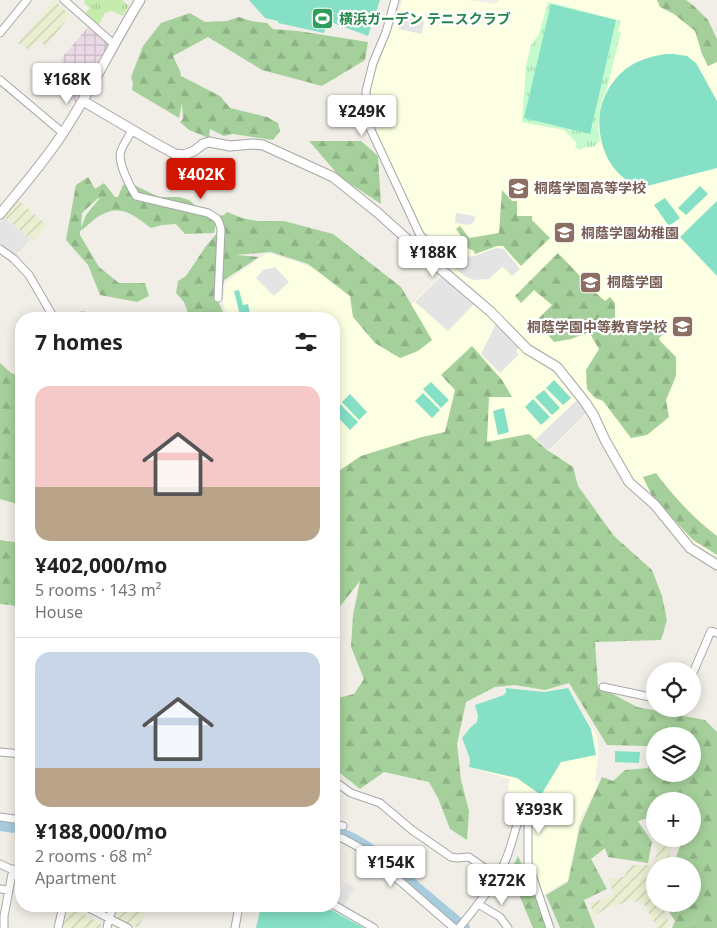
<!DOCTYPE html>
<meta charset="utf-8">
<style>
:root{--surface:#fff;--page:#f6f6f6;--text:#222;--muted:#767676;--line:#e0e0e0;--accent:#d01600}
body{margin:0;font-family:"Noto Sans","Noto Sans JP",sans-serif;background:var(--page);color:var(--text);height:100vh;display:flex;flex-direction:column;font-size:19px;white-space:nowrap}
*{box-sizing:border-box;margin:0}
p{font-size:16px;color:var(--muted)}
.icon{flex:none;width:28px;height:28px;fill:none;stroke:currentColor;stroke-width:2;stroke-linecap:round;stroke-linejoin:round}
.map{position:relative;flex:1;overflow:hidden}
.panel{position:absolute;left:15px;top:312px;width:325px;height:600px;display:flex;flex-direction:column;background:var(--surface);border-radius:20px;box-shadow:0 2px 12px #0003}
.panel>*{flex:none}
.fabs{position:absolute;left:646px;top:662px;display:grid;gap:10px}
.fabs a{display:grid;place-items:center;width:55px;height:55px;border-radius:50%;background:var(--surface);box-shadow:0 2px 12px #0003;font-size:25px}
.price{position:absolute;translate:-50% -42px;padding:0 11px;border-radius:5px;background:#fff;color:#222;font-size:16px;line-height:32px;filter:drop-shadow(0 1px 2px #0008)}
.price::after{content:'';position:absolute;left:50%;top:30px;width:15px;height:11px;margin-left:-8px;background:inherit;clip-path:polygon(0 0,100% 0,50% 100%)}
.price.on{background:var(--accent);color:#fff}
ul{padding:0;list-style:none}
li{display:grid;align-content:center;gap:10px;height:265px;padding:0 20px}
li+li{border-top:1px solid var(--line)}
li span{display:grid;place-items:center;height:155px;border-radius:15px;color:#555}
li>.icon{margin-inline-start:auto}
span .icon{width:90px;height:90px;fill:#fffc;stroke-width:1}
li b{font-size:21px}
h2{display:flex;justify-content:space-between;align-items:center;height:60px;padding:0 20px;font-size:21px}
.map>svg:first-child{display:block}
.industrial{fill:url(#industrial-grid)}
.education{fill:#fcffe1}
.farmland{fill:url(#farmland-furrows)}
.grass{fill:url(#grass-tufts)}
.forest{fill:url(#forest-firs);fill-rule:evenodd}
.park{fill:url(#park-tufts)}
.pitch{fill:#85e0c6}
.parking{fill:#e4e4e4}
.lines{fill:none;stroke-linecap:round;stroke-linejoin:round}
.river{stroke:#a7ccde;stroke-width:12}
.minor-casing{stroke:#a7a7a7;stroke-width:9}
.tertiary-casing{stroke:#a7a7a7;stroke-width:11}
.minor{stroke:#fff;stroke-width:7}
.tertiary{stroke:#fff;stroke-width:9}
.labels{text-anchor:middle;stroke-width:4.5;stroke-linejoin:round;paint-order:stroke}
.leisure-label{font-size:14px;font-weight:bold;fill:#27864d;stroke:#fff;text-anchor:start}
.education-label{font-size:14px;font-weight:bold;fill:#785e54;stroke:#fff;text-anchor:start}
</style>
<div class="map">
<svg width="717" height="928" viewBox="0 0 717 928">
<defs>
<pattern id="industrial-grid" width="8" height="8" patternUnits="userSpaceOnUse" patternTransform="scale(1.25)"><rect width="8" height="8" fill="#ead9e5"/><path d="M0 4h8M4 0v8" fill="none" stroke="#c8bac4"/></pattern>
<pattern id="farmland-furrows" width="10" height="10" patternUnits="userSpaceOnUse" patternTransform="scale(1.25)"><rect width="10" height="10" fill="#eaefd2"/><path d="M-1 1l2-2M0 10L10 0M9 11l2-2" fill="none" stroke="#c8cdb4"/></pattern>
<pattern id="grass-tufts" width="24" height="20" patternUnits="userSpaceOnUse" patternTransform="scale(1.25)"><rect width="24" height="20" fill="#c5ebad"/><path d="M3 7l-1-3M5 7V3M7 7l1-3M15 17l-1-3M17 17v-4M19 17l1-3" fill="none" stroke="#a9c995"/></pattern>
<pattern id="forest-firs" width="22" height="20" patternUnits="userSpaceOnUse" patternTransform="scale(1.25)"><rect width="22" height="20" fill="#a5d09b"/><path d="M5 1l3.5 6h-7zM16 11l3.5 6h-7z" fill="#8eb285"/></pattern>
<pattern id="park-tufts" width="24" height="20" patternUnits="userSpaceOnUse" patternTransform="scale(1.25)"><rect width="24" height="20" fill="#c4face"/><path d="M3 7l-1-3M5 7V3M7 7l1-3M15 17l-1-3M17 17v-4M19 17l1-3" fill="none" stroke="#a8d6b1"/></pattern>
</defs>
<rect width="100%" height="100%" fill="#f1eee7"/>
<path class="industrial" d="M88,27L109,45L76,103L52,85L66,67L60,60Z"/>
<path class="education" d="M402,0H468L496,4L500,0H679L717,48V556L694,544L659,499L628,475L595,408L560,363L531,344L483,297L448,267V258L423,230L380,141L375,129L372,104L371,88L378,64L399,12Z
M267,253L295,261L335,276L402,307L412,304L441,275L556,371L573,392L587,413V414L535,465L334,481V319H227L223,303L225,283Z
M506,688L544,692L568,688L596,735L598,744V759L595,780L599,783L578,824L577,837L568,880L543,895L532,861L533,800L508,792L510,779L469,767L470,759L462,738L477,722L478,716L475,705L504,695L506,692Z"/>
<path class="farmland" d="M54,0L70,15L46,47L39,40L29,50L18,43Z
M18,200L47,225L33,241L4,217Z
M659,839H671L673,841L667,866H655V904H661L664,910L667,917L668,928H657L644,904L629,899L621,904L609,907L594,916L590,903L608,898L613,894L609,878L624,877L631,865H654Z
M69,906L101,924L100,928H63Z
M117,906H148L138,928L115,920L114,917Z"/>
<path class="grass" d="M85,0H122L129,6L123,16L112,11L105,13L98,26L85,13L90,8L84,3Z"/>
<path class="forest" d="M657,0H686L694,6L708,20L717,39V62L708,66L702,54L695,31L674,14L660,7Z
M190,13L205,22L227,21L239,17L251,21L267,23L273,29L298,31L368,42L365,60L322,86L262,70L208,37L173,56L180,71L181,76L220,96L230,108L267,117L278,123L280,131L273,140L233,134L224,136L210,129L209,138L189,130L180,122L183,119L182,103L179,118L132,90L133,83L131,77L143,46L161,23Z
M309,141H361L378,156L381,204L340,177Z
M88,177L95,189L104,183L115,197H118L123,185L130,183L159,197H179L189,200L209,217L224,215L227,212L242,218L257,221H284L333,234L401,287L432,340L418,351L400,358L375,343L353,317L350,296L308,264L271,252L236,255L259,257L224,280L219,303L226,319H190L184,302L176,293L178,281L186,276L206,246L218,232L216,223L214,233L185,234L176,224L162,225L151,228C136,217 123,204 103,214C95,217 88,226 80,231V235L99,267L119,283H145L149,296L137,302L100,295L88,265L66,240L76,185ZM100,198L86,215L81,228L82,213L97,199Z
M502,190L512,201H517V216H532V220L550,238L521,266L503,246H497L475,254L474,251L468,248L466,243L456,229L460,226L469,238L499,233Z
M558,253L598,295L605,301L610,297L615,303V324H654L664,333L659,338L660,341L676,357V376L666,400L669,417L647,435L631,438L603,401L595,398L587,389L586,370L599,349L589,332L571,339L554,342L536,321L552,305L534,290L521,303L515,296Z
M472,346L502,380L512,397H489L487,442L529,434L547,450L573,467L578,486L614,536L652,570L662,596L667,620L661,640L595,642L598,686L637,707L705,720L717,732V928H672L675,921L664,904H692V866H673L682,840L681,839H692V801H655V816L638,821L652,842L648,863L608,857L605,848L591,859L607,889L584,900L595,928H560L546,895L568,882L580,826L602,777L613,781L625,770L648,768V746L607,745L569,683L545,690L515,685L495,687L466,702L457,744L461,780L469,811L467,840L450,829L438,798L429,782L384,772L360,789L335,769L334,766V699L354,694L364,679L351,647L353,615L360,581L334,614V474L361,456L422,437L445,432L455,390L441,375ZM655,736H692V774H655Z
M0,363L11,373L21,377V502L17,504L0,499Z
M656,473C673,496 694,519 717,536V555L693,540L652,496L643,477Z
M0,540L21,543V609L11,605L0,604Z
M518,856L552,928H533L520,897L513,866Z"/>
<path class="park" d="M548,2L621,21L618,31L621,32L607,88L603,97L600,108L598,127L600,141L593,147H586L579,150L575,146L577,143L564,130L522,122L526,66L531,45L539,34Z"/>
<path class="pitch" d="M249,0H380L368,36L328,21L324,33L278,23V21L265,18Z
M551,4L616,20L590,134L524,118Z
M666,54H674L687,56L696,63L717,101V168L643,187C609,180 594,138 601,107C605,91 616,75 630,66C641,59 653,56 666,54Z
M700,186L708,194L686,215L678,208Z
M665,198L680,218L669,226L654,205Z
M717,201V276L680,237Z
M239,290L243,305L248,304L251,319H241L234,291Z
M554,380L571,398L563,405L546,388Z
M431,382L449,400L441,408L423,389Z
M544,390L560,408L552,415L535,397Z
M423,393L440,410L432,418L415,401Z
M350,394L367,412L359,420L342,402Z
M533,399L550,417L541,425L525,407Z
M340,404L358,422L350,430L334,413V410Z
M504,408L509,432L498,435L493,411Z
M506,688L544,692L568,688L591,729L596,755L561,762L541,795L517,778L469,767L470,759L462,738L471,727L477,722L478,716L475,705L504,695L506,692Z
M615,751L640,752L639,763L615,762Z
M261,906H324L364,928H256Z"/>
<path class="parking" d="M401,17L424,21L422,34L399,29Z
M456,213L475,216L474,222L468,225L455,223Z
M4,218L30,239L15,256L0,245V223Z
M496,248L504,249L520,269L512,276L504,268L502,267L489,279L474,280L464,276L452,265L458,257L462,258L474,256Z
M275,267L289,282L274,296L256,278L263,270Z
M441,276L474,304L448,331L415,302Z
M496,324L519,347L516,351L519,354L500,373L481,354Z
M577,400L587,413L548,451L536,439Z
M346,882L354,888L344,906L336,901Z"/>
<g class="lines">
<path class="river" d="M0,825L21,828
M334,832C350,836 363,844 376,854L464,928"/>
<defs>
<path id="minor" d="M64,0L115,45
M395,0L386,32L373,63L366,91V108L370,128L420,235L441,255V260L438,267
M0,33L27,0
M0,80L63,133
M132,130C129,137 123,144 121,151C117,162 130,186 136,196L208,213C217,218 219,219 221,230L218,298
M0,249L14,259L29,275L54,318L56,319
M68,319L83,316L95,319
M692,675L711,631L717,633
M603,687L655,698
M0,752L21,754
M334,778L337,783L351,793L380,803L412,830L451,857L457,858L469,857L497,877
M0,817L21,820
M334,824L343,826
M334,837L342,838L364,850L454,928
M0,864L21,874
M0,889L9,890
M478,904L500,917L508,928
M334,905L374,928
M85,906L128,928
M4,928V916L13,869
M58,928L63,906
M107,928L109,918L114,906
M235,928L239,906
M459,928C472,912 485,896 496,879C508,860 513,838 519,817L528,818V863L550,928"/>
<path id="tertiary" d="M83,101L153,142L175,154L184,155L194,151L203,144L209,142L230,146L253,144L263,145L333,177L378,213L438,267L491,312L527,349L557,367L585,402L594,416L605,440L629,482L655,505L690,548L717,565
M0,214C22,187 45,161 63,133C91,90 113,44 140,0"/>
</defs>
<use href="#minor" class="minor-casing"/>
<use href="#tertiary" class="tertiary-casing"/>
<use href="#minor" class="minor"/>
<use href="#tertiary" class="tertiary"/>
</g>
<defs>
<symbol id="stadium-square" viewBox="-11 -11 22 22"><rect x="-9" y="-9" width="18" height="18" rx="4" fill="#2e9e5b" stroke="#fff"/><path d="M0-5a6.5 5 0 1 0 0 10a6.5 5 0 1 0 0-10ZM-3.5-1.8h7v3.6h-7Z" fill="#fff"/></symbol>
<symbol id="school-square" viewBox="-11 -11 22 22"><rect x="-9" y="-9" width="18" height="18" rx="4" fill="#8d6e63" stroke="#fff"/><path d="M0-5L7-2L0 1L-7-2ZM-4 1L0 2.5L4 1V4Q0 6-4 4Z" fill="#fff"/></symbol>
</defs>
<g fill-rule="evenodd">
<use href="#stadium-square" x="310" y="6" width="25" height="25"/>
<use href="#school-square" x="506" y="176" width="25" height="25"/>
<use href="#school-square" x="552" y="220" width="25" height="25"/>
<use href="#school-square" x="578" y="270" width="25" height="25"/>
<use href="#school-square" x="670" y="314" width="25" height="25"/>
</g>
<g class="labels">
<g class="leisure-label">
<text x="339" y="24">横浜ガーデン テニスクラブ</text>
</g>
<g class="education-label">
<text x="534" y="193">桐蔭学園高等学校</text>
<text x="581" y="238">桐蔭学園幼稚園</text>
<text x="607" y="287">桐蔭学園</text>
<text x="667" y="332" text-anchor="end">桐蔭学園中等教育学校</text>
</g>
</g>
</svg>
<div class="fabs">
<a><svg class="icon" aria-label="locate" viewBox="0 0 24 24"><circle cx="12" cy="12" r="6"/><path d="M12 2v4M12 18v4M2 12h4M18 12h4"/></svg></a>
<a><svg class="icon" aria-label="layers" viewBox="0 0 24 24"><path d="M12 4l9 5-9 5-9-5zM3 14l9 5 9-5"/></svg></a>
<a>+</a>
<a>−</a>
</div>
<b class="price" style="left:67px;top:105px">¥168K</b>
<b class="price" style="left:362px;top:137px">¥249K</b>
<b class="price on" style="left:201px;top:200px">¥402K</b>
<b class="price" style="left:433px;top:278px">¥188K</b>
<b class="price" style="left:539px;top:835px">¥393K</b>
<b class="price" style="left:391px;top:888px">¥154K</b>
<b class="price" style="left:502px;top:906px">¥272K</b>
<section class="panel">
<h2>7 homes<svg class="icon" aria-label="filters" viewBox="0 0 24 24"><path d="M4 7h16M4 17h16"/><circle cx="9" cy="7" r="2"/><circle cx="15" cy="17" r="2"/></svg></h2>
<ul>
<li><span style="background:linear-gradient(#f6c9c9 65%,#b9a48a 0)"><svg class="icon" aria-label="home" viewBox="0 0 24 24"><path d="M3 11l9-7 9 7M6 9v11h12V9"/></svg></span><div><b>¥402,000/mo</b><p>5 rooms · 143 m²</p><p>House</p></div></li>
<li><span style="background:linear-gradient(#c9d6e8 75%,#b9a48a 0)"><svg class="icon" aria-label="home" viewBox="0 0 24 24"><path d="M3 11l9-7 9 7M6 9v11h12V9"/></svg></span><div><b>¥188,000/mo</b><p>2 rooms · 68 m²</p><p>Apartment</p></div></li>
</ul>
</section>
</div>
